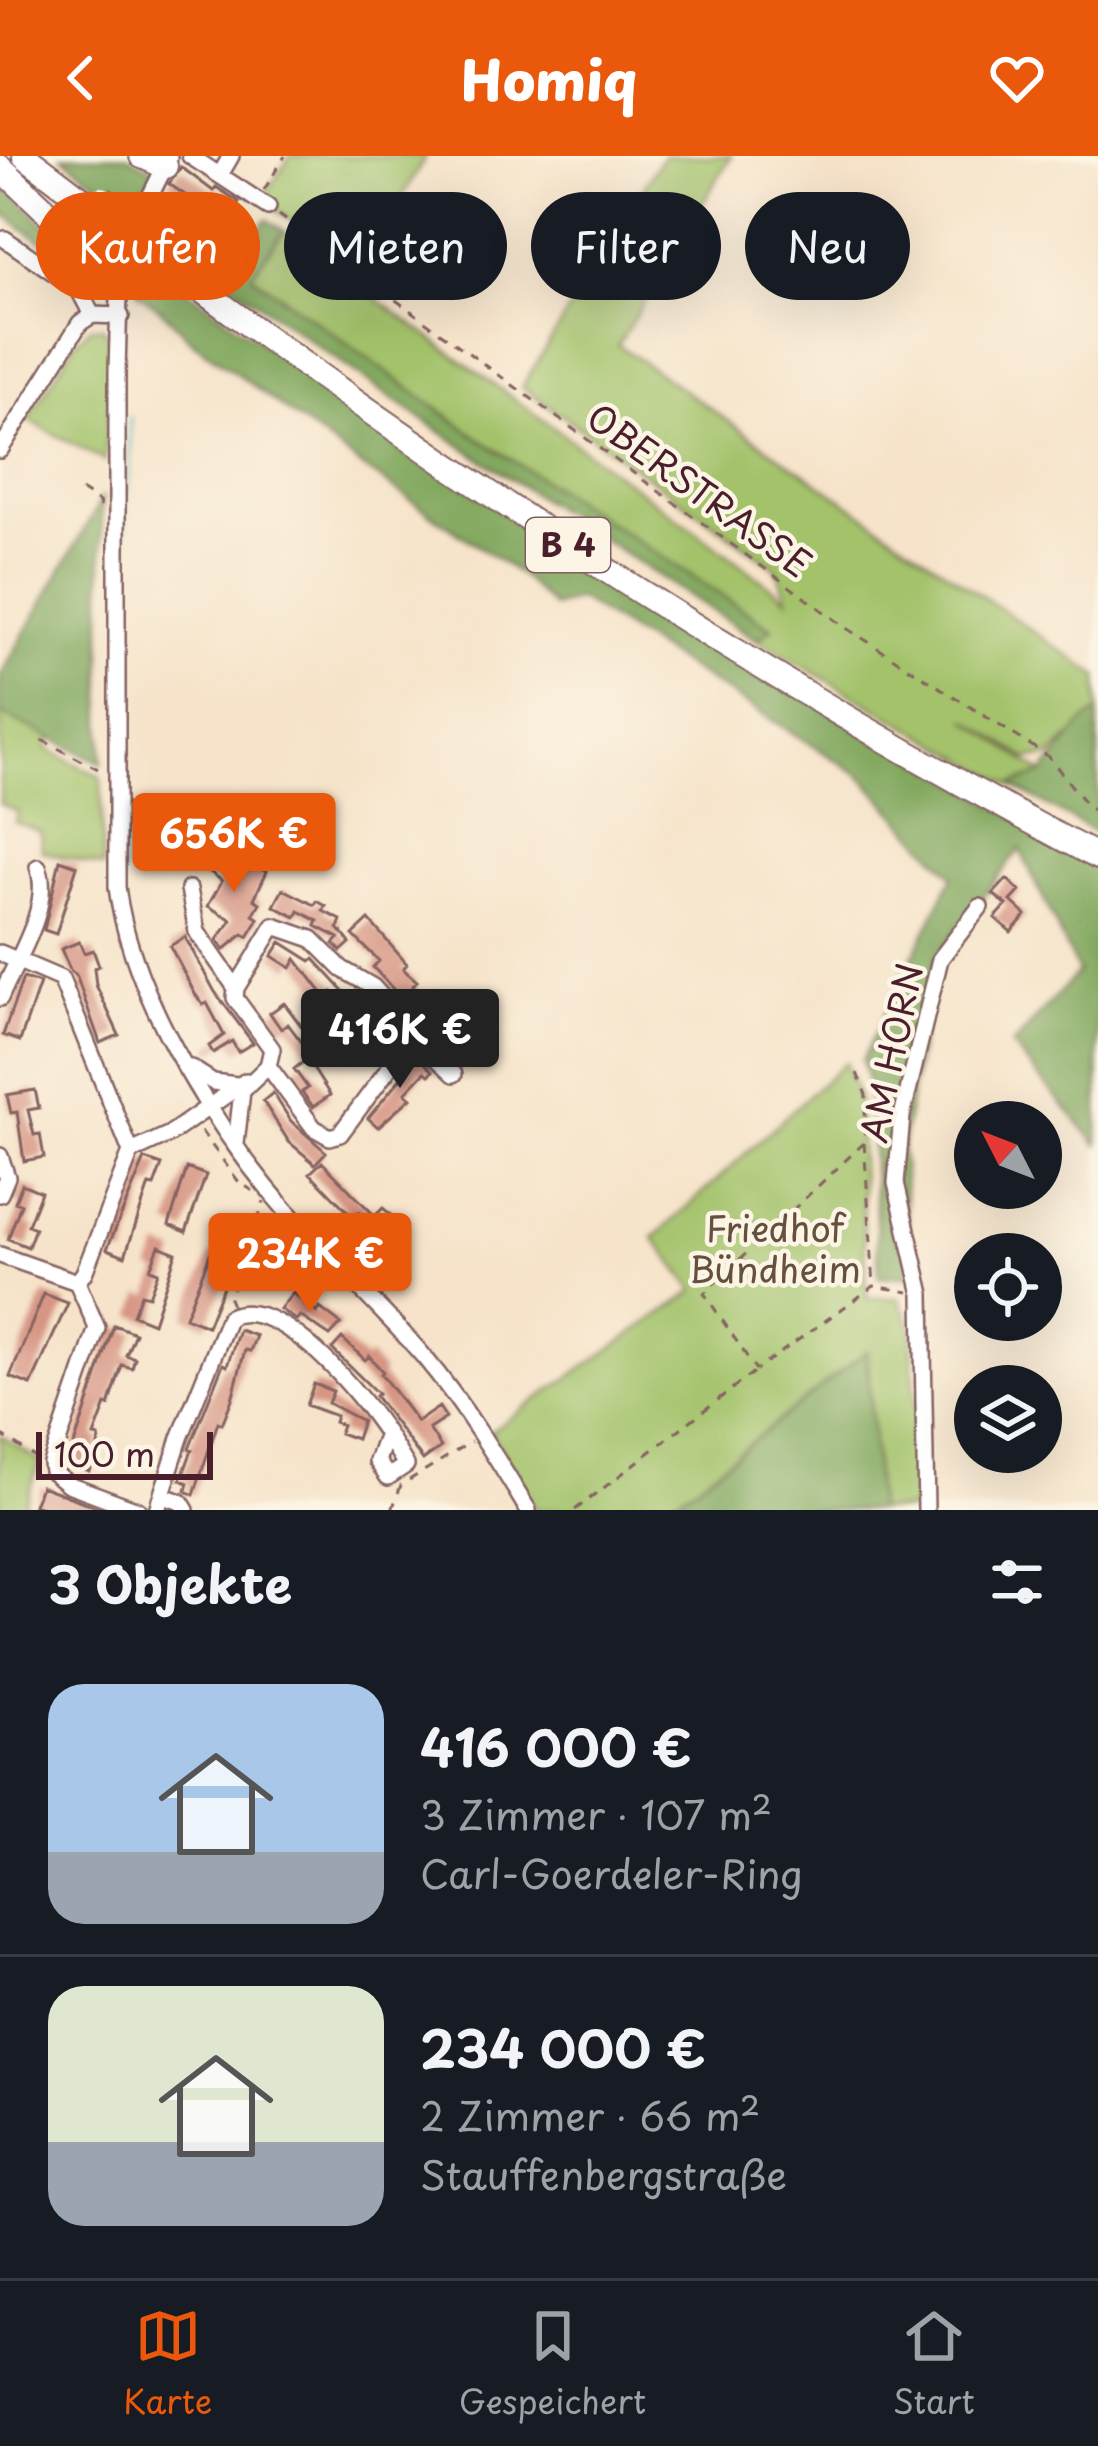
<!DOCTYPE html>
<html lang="de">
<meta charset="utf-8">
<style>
:root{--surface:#171b24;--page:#242831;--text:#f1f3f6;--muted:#9ea1a6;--line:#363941;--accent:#ea580c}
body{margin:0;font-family:"Playpen Sans",sans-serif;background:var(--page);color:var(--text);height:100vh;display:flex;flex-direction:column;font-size:45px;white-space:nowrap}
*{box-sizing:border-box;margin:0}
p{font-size:39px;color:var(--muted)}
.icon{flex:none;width:66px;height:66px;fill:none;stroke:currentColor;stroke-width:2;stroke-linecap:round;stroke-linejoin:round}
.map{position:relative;height:1354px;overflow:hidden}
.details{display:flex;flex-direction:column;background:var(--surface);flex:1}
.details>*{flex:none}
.top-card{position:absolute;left:36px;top:36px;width:1026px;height:108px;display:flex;gap:24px}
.needle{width:78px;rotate:312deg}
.tools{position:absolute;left:954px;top:945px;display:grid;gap:24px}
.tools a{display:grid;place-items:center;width:108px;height:108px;border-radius:50%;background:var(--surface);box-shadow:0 12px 48px #0002;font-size:60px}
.scale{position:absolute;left:36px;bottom:30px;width:177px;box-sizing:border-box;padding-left:12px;border:6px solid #4a1f2b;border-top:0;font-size:33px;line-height:42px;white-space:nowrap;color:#4a1f2b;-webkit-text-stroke:9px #fcf5e5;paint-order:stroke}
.price{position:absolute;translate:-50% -102px;padding:0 27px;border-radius:12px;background:var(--accent);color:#fff;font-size:39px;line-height:78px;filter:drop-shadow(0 3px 6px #0008)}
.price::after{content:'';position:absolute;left:50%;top:72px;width:36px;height:27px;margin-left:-18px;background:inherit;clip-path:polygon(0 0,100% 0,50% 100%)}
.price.on{background:#222;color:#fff}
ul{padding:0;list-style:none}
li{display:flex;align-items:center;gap:36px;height:300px;padding:0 48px}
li+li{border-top:3px solid var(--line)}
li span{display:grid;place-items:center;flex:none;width:336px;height:240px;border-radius:36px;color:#555}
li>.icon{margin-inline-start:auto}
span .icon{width:144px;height:144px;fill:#fffc;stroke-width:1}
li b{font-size:51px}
h2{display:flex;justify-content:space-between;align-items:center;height:144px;padding:0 48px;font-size:51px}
.tag{padding:0 42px;border-radius:54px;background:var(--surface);box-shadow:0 12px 48px #0002;font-size:42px;line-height:108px}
.tag.on{background:var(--accent);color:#fff}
header{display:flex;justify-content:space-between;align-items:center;height:156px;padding:0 48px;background:var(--accent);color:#fff;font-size:54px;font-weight:800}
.dock{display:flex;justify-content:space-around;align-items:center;height:168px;border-top:3px solid var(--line);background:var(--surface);font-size:33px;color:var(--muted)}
.dock a{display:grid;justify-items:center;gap:6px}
.dock .on{color:var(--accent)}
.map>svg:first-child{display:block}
.green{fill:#a3c26a;stroke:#76704a;stroke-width:3}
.forest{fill:#82a85e;stroke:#666444;stroke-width:3}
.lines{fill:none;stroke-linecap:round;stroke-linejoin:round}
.stream{stroke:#48b8bf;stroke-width:3}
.building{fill:#d79584}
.minor-casing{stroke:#866462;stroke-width:20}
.highway-casing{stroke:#866462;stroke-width:28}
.path{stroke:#866462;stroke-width:3;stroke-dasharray:9 9;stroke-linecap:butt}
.minor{stroke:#fff;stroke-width:15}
.highway{stroke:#fff;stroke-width:24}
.highway-bridge-casing{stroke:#866462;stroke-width:28;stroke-linecap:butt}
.highway-bridge{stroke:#fff;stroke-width:24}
.labels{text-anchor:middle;stroke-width:9;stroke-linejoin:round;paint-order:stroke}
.shield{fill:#fcf5e5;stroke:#7f5f63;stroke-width:3}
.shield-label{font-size:33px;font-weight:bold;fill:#4a1f2b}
.street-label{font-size:36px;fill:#4a1f2b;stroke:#fcf5e5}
.park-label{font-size:36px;fill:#65503e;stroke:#fcf5e5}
</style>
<header><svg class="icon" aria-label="back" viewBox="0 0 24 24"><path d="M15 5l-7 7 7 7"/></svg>Homiq<svg class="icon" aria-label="heart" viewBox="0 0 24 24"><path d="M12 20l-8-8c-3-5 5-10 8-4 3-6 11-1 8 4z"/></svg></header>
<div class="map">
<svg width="1098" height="1354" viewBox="0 0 1098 1354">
<rect width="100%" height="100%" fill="#fcf5e5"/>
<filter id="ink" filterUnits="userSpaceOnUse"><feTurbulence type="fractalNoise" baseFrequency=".00833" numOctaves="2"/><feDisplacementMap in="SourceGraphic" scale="24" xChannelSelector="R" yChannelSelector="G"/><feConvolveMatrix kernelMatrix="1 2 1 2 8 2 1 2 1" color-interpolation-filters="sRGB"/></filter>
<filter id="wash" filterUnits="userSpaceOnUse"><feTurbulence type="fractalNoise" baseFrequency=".004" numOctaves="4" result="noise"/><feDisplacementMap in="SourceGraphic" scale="48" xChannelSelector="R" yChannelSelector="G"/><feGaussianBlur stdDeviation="2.7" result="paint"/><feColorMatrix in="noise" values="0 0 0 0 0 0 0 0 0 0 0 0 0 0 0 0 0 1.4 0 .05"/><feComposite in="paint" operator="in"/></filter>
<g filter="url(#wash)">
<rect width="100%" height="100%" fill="#f6e3c9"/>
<path class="green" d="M290,0H426L360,113L262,44Z
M663,0H731L618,189L1098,520V556L1049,601L1027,603L966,563L1043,617L1011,629L757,484L771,472L484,286L250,118L284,75L788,443L775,411L522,231Z
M91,171H102L112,182L105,305L28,264L77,184Z
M1,555L51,581L47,593L101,621L103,711L42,695L41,676L15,666L18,656L0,648Z
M845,906L858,941L867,1142H899L911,1168L921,1354H877L867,1197L690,1334L658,1354H535L490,1276L695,1135L654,1082Z
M0,1279L40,1305L22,1354H0Z"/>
<path class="forest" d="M62,0H127L156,14L109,76L100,69L118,43Z
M0,25L87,108L89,113C58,97 28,77 0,55Z
M203,56L247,88L267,63L284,75L251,119L484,286L772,472L757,484C556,353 353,223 163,75L143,103L521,369L1098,710V989L1012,890L1078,816L1020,693L935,802L902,991L911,1120L879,1121L869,933L862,904L953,720L860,619L578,443L553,451L520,419L361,310L191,184L159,152L138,137L131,112L163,58L188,79Z
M102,343V607L0,557V521Z
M1098,556V678L1011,629L1043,617L1084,566Z
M867,1195L877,1354H670L664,1350L690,1334Z"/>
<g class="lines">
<path class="stream" d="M125,718V346L130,316V261"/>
</g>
<g id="blocks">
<path class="building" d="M181,11L213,35L216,31L239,46L229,60L203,41L198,48L169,28Z
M213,693L227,701L224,706L241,716L248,704L267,715L254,743L260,747L253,759L259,763L248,781L243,778L224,794L217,784L232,764L208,750L222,725L197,706L202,696L209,700Z
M60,704L77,710L56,778L44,774Z
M1007,723L1020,735L1011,745L1026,759L1011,776L995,762L1007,749L993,738Z
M283,733L315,749L317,745L326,750L323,755L341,764L338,772L350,787L341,795L334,788L339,782L316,770L318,765L299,755L296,761L274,750Z
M369,764L407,808L403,813L417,825L412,830L423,839L411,853L373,811L379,805L353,779Z
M185,781L215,836L253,887L238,896L232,885L213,897L209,890L224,879L207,847L203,849L195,838L170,790Z
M79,786L84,797L93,794L99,810L94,812L96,829L119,879L100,887L76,819L71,816L61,793Z
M281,786L311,805L314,803L347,839L354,844L360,839L371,854L354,866L332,836L325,841L296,803L291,812L272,800Z
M23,822L40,827L20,885L3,879Z
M284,847L306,876L316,868L327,883L312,900L288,868L281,873L270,857Z
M415,898L433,915L429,919L425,916L405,937L411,942L378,971L368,962L406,916L403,913Z
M307,903L330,939L313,951L302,936L308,932L294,913Z
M35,934L39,952L28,954L34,979L40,978L44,1001L24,1005L17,956L11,957L7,939Z
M273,937L291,965L326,996L315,1008L289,986L263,945Z
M145,1003L162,1009L154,1030L149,1029L125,1100L107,1093Z
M322,1006L375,1060L383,1052L400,1067L364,1108L353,1097L378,1073L359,1056L353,1061L310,1017Z
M187,1012L206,1019L186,1076L169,1069Z
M22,1028L41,1036L28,1069L35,1072L28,1091L8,1083L21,1048L15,1046Z
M159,1090L176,1097L153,1167L133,1159L141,1138L149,1140L158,1116L150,1113Z
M255,1095L281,1104L273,1126L266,1123L264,1130L245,1123Z
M210,1098L223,1103L220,1109L230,1113L207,1170L185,1161Z
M293,1137L317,1157L320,1152L341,1168L330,1180L300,1160L296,1164L291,1161L280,1153Z
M44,1138L68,1147L31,1229L10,1221Z
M114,1169L135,1177L126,1199L135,1202L132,1212L122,1209L109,1250L106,1249L94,1280L99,1281L98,1291L89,1315L68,1307Z
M239,1174L256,1180L250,1195L245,1194L232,1243L222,1268L218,1266L194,1339L186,1335L188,1327L181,1324L192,1294L189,1293L223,1208L227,1210Z
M342,1182L365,1204L369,1200L383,1216L381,1218L417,1266L439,1251L446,1262L429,1273L441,1291L423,1304L375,1240L378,1238L332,1193Z
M314,1228L333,1235L328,1247L362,1265L356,1283L339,1277L342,1269L334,1266L336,1260L306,1249Z
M41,1330L102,1353V1354H48L34,1349Z"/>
</g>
</g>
<g filter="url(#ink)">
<use href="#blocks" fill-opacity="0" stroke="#866462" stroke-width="3"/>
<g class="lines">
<defs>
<path id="minor" d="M190,0L268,51
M169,2L120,101L117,216V731C131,843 223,985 298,1068C339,1113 385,1155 425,1202C464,1249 496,1301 528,1354
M220,19L231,0
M5,83L79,134L92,159
M0,294L80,167L92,159L121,160
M189,733L197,776L236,832
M0,797L61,823L131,996L84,1117L77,1126L97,1172L51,1307L52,1315L68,1328L138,1354
M0,842C15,806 53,750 38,711
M413,880L454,918
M191,912L213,926L237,929
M236,988L242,935L268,910L272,893L235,842L236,832L274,770L312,783L342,813L373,831L407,869L413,880L340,978L330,981L314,972L268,910
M131,996L170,978L246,925
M0,1000L7,1021L0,1038
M0,1099L77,1126
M160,1344L180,1282L229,1161C280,1137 362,1240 387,1278L377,1305L388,1321L406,1309L387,1278
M157,1354L160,1344L166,1341L181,1346L186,1354
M926,1354L922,1138L896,1027L902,960L940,803L980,751"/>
<path id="highway" d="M25,0L94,52
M142,0L165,10
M0,11L90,96L118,109
M156,100C454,324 768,528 1098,701"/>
</defs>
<use href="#minor" class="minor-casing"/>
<use href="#highway" class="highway-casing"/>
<path class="path" d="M264,34L285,0
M279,59L848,473L1049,601L1088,651L1098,657
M81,334L99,346L103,359
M42,584L102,615
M857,917L866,939L864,987L874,1129
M201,975L239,1026L253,1035
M864,987L704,1137L756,1214L874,1130L909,1136
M232,1150L229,1142L264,1046
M0,1278L39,1304
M392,1354L401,1329L471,1286
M575,1354L755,1215"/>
<use href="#minor" class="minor"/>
<use href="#highway" class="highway"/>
<defs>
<path id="highway-bridge" d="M102,43L163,90"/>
</defs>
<use href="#highway-bridge" class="highway-bridge-casing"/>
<use href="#highway-bridge" class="highway-bridge"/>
</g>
</g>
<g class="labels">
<rect class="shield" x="526" y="362" width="84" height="54" rx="9"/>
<g class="shield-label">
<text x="568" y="401">B 4</text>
</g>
<g class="street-label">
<text transform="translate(699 335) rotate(36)" y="13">OBERSTRASSE</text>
<text transform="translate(892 897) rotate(-78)" y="13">AM HORN</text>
</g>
<g class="park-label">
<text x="775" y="1086">Friedhof<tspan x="775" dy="41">Bündheim</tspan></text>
</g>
</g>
</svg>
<div class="tools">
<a><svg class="needle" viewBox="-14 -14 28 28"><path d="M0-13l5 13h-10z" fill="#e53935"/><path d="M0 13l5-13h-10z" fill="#9ea1a6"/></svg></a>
<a><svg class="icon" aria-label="locate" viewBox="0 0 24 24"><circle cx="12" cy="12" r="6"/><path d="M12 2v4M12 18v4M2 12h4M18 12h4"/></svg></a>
<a><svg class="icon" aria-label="layers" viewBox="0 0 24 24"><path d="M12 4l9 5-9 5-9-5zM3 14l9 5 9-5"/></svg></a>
</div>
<div class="scale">100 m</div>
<b class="price" style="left:234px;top:739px">656K €</b>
<b class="price on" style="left:400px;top:935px">416K €</b>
<b class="price" style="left:310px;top:1159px">234K €</b>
<div class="top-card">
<a class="tag on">Kaufen</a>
<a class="tag">Mieten</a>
<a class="tag">Filter</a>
<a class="tag">Neu</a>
</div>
</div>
<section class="details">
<h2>3 Objekte<svg class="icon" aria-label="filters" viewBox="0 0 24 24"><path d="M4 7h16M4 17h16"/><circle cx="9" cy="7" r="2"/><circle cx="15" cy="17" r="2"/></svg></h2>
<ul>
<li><span style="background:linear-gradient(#a9c7e8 70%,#9aa5b1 0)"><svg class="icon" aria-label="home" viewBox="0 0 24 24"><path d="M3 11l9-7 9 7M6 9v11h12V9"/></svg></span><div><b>416 000 €</b><p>3 Zimmer · 107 m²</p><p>Carl-Goerdeler-Ring</p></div></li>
<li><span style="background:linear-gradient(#dfe7d0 65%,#9aa5b1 0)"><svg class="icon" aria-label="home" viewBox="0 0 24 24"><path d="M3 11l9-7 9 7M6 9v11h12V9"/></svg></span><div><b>234 000 €</b><p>2 Zimmer · 66 m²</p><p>Stauffenbergstraße</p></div></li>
</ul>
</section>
<nav class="dock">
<a class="on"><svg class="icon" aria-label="map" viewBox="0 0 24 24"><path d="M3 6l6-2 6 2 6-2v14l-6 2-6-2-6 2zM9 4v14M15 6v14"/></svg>Karte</a>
<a><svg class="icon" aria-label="saved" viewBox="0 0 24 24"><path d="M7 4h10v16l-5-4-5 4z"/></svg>Gespeichert</a>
<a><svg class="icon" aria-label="home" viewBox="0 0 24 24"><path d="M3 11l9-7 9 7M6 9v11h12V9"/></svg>Start</a>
</nav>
